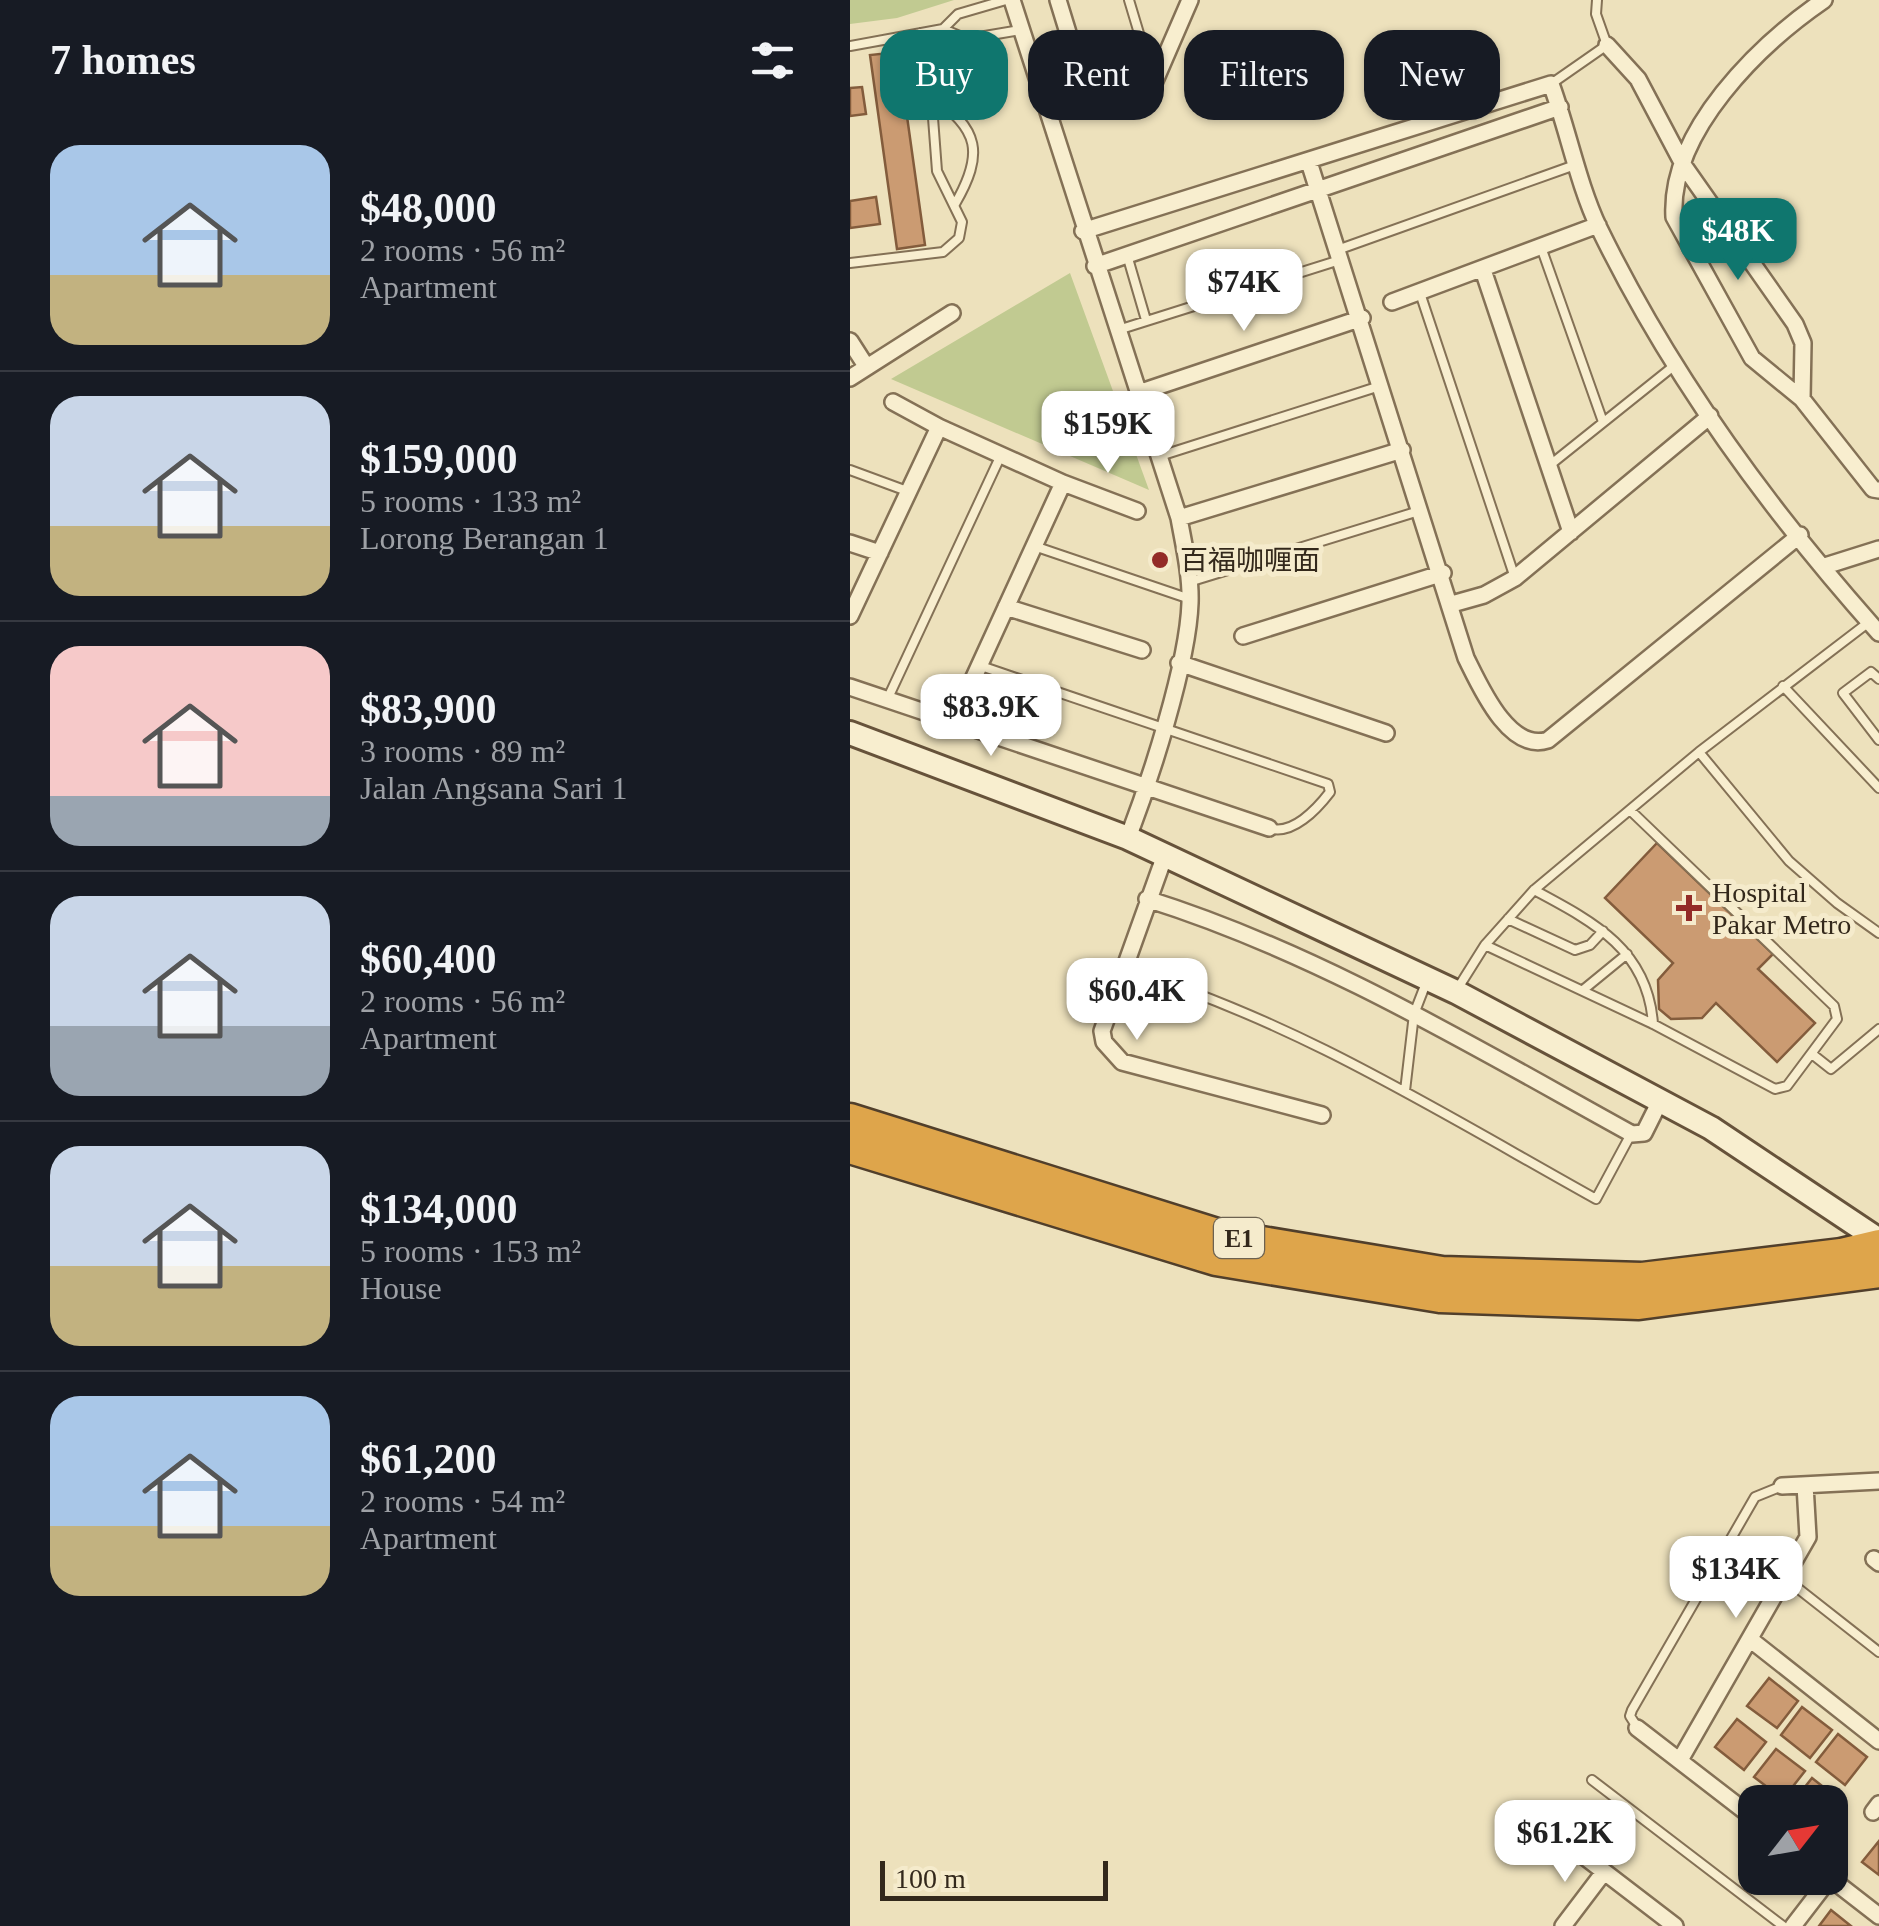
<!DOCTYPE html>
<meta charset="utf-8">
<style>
:root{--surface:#171b24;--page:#20242c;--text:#f1f3f6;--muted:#9ea1a6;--line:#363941;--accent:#0f766e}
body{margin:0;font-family:"Times New Roman","Noto Sans SC",serif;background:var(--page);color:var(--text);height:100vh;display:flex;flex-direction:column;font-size:38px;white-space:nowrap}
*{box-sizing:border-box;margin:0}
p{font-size:32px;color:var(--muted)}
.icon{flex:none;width:55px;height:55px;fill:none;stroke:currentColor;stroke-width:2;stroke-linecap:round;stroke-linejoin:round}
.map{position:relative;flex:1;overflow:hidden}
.drawer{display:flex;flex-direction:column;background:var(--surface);width:850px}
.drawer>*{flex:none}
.guide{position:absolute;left:30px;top:30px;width:848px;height:90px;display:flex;gap:20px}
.needle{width:65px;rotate:59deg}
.tools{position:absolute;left:888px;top:1785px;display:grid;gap:20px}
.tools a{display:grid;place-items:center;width:110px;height:110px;border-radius:20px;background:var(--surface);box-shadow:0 2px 8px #0004;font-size:50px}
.scale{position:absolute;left:30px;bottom:25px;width:228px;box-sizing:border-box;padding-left:10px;border:5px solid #33281b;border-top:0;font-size:28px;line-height:35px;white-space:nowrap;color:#33281b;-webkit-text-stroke:8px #f5ebcc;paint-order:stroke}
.price{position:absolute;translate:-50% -85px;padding:0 22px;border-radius:20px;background:#fff;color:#222;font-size:32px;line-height:65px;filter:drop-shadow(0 2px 5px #0008)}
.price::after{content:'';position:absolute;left:50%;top:60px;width:30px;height:22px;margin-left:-15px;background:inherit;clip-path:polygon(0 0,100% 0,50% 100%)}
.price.current{background:var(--accent);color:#fff}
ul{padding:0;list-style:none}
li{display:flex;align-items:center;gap:30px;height:250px;padding:0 50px}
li+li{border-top:2px solid var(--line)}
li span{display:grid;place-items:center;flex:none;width:280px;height:200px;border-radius:30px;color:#555}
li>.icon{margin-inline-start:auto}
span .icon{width:120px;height:120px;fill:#fffc;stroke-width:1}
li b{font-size:42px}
h2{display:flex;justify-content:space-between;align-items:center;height:120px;padding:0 50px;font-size:42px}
.pill{padding:0 35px;border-radius:30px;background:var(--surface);box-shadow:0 2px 8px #0004;font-size:35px;line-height:90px}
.pill.current{background:var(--accent);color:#fff}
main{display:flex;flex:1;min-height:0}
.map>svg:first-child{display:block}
.green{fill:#c1ca91}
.building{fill:#cb9b72;stroke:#835c3c;stroke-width:2.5}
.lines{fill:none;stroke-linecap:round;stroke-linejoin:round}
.lane-casing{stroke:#847156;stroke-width:12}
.street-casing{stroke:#847156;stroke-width:20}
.secondary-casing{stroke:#66523a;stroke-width:28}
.highway-casing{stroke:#513f2b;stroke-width:35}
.lane{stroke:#f8eecf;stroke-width:8}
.street{stroke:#f8eecf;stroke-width:15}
.secondary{stroke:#f8eecf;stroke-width:22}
.highway{stroke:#dea54b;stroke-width:30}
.poi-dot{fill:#932b27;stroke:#f5ebcc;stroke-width:4}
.labels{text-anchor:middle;stroke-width:10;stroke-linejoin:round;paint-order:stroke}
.shield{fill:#f5ebcc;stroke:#6d6250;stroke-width:2.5}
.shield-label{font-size:25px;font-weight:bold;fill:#33281b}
.poi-label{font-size:28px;fill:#33281b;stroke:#f5ebcc;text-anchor:start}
</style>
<main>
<section class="drawer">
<h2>7 homes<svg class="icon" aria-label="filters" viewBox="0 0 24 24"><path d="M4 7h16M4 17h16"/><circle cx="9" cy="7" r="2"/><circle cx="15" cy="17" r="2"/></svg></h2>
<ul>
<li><span style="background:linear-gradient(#a9c7e8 65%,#c2b280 0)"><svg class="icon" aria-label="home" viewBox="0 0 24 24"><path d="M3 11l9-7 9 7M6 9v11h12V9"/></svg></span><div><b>$48,000</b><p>2 rooms · 56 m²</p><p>Apartment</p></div></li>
<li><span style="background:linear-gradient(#c9d6e8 65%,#c2b280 0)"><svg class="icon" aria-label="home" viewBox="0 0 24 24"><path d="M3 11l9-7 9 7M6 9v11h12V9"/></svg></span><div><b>$159,000</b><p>5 rooms · 133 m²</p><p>Lorong Berangan 1</p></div></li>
<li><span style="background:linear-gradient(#f6c9c9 75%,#9aa5b1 0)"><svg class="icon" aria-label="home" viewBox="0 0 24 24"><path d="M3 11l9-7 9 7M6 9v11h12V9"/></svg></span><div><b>$83,900</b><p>3 rooms · 89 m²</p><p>Jalan Angsana Sari 1</p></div></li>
<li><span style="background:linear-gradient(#c9d6e8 65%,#9aa5b1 0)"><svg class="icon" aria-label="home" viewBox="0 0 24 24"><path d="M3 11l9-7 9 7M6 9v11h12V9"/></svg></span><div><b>$60,400</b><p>2 rooms · 56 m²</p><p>Apartment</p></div></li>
<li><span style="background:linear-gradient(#c9d6e8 60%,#c2b280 0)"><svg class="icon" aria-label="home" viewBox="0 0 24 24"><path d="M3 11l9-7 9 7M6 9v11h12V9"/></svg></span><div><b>$134,000</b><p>5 rooms · 153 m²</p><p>House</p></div></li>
<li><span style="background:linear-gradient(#a9c7e8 65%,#c2b280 0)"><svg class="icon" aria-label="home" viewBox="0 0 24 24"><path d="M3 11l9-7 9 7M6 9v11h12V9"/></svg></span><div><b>$61,200</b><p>2 rooms · 54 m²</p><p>Apartment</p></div></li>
</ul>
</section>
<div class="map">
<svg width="1029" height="1926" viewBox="0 0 1029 1926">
<rect width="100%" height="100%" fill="#ede1bc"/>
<path class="green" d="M0,0H104L47,18L0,24Z
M220,273L299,490L41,379Z"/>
<path class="building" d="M48,52L75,245L47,249L20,55Z
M12,87L16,114L0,116V88Z
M26,197L30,224L0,228V201Z
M807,843L923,954L908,969L965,1023L927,1062L866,1003L852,1018L821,1019L809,1009L808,980L823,963L755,898Z
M919,1678L948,1701L927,1728L897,1706Z
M952,1707L982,1730L960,1758L931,1735Z
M887,1719L916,1742L894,1770L865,1747Z
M988,1734L1017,1757L995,1785L966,1762Z
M926,1749L955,1771L933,1799L904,1777Z
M962,1778L991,1801L980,1815V1802H943Z
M1029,1841V1875L1012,1862Z
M981,1910L1001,1926H969Z"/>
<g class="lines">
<defs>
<path id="lane" d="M279,0L303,80
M93,29L117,39L170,30
M0,46L93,29L108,14L156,0
M701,84L757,45L746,14L747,0
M81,96C130,129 134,154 105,204
M691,247L753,422
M490,249L725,165
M277,255L296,320
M0,263L93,252L109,238L112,222L87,171L80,78L70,33
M570,293L665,578
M268,330L493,259
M310,456L530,386
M700,465L825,365
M0,470L57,491
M184,546L340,599
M339,582L569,511
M128,665L478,784L480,792C467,809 442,836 419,828
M1029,679L1021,672L993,693L1029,740
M933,686L1029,788
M37,700L151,455
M849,752L1019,622
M684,890C744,922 798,950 803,1024
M658,919L725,950L740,945L753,931
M635,945L803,1024L925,1089L937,1086L987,1019L984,1006L781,811
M274,969C443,1019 593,1114 746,1199L781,1134
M608,988L635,945L684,890L849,752L939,861L987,903L1029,933
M733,990L777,954
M962,1054L981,1069L1029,1029
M555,1091L564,1014L576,983
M936,1579L1029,1652
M787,1727L780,1716L782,1710L905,1497L932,1486
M742,1780L933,1926"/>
<path id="street" d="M162,0L329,518C334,546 341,575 340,603C338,664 300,780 278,838
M208,0L238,98C257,114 283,104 301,90L340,0
M974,0C910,44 819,131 824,217L902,358L952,399L1023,489L1029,490
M757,45L788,79L834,166L945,324L953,343L952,399
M459,162L616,658C630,686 659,753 698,740L950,535
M233,231L701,84C718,130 728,184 749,228C820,374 921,512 1029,633
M245,266L710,107
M633,270L721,532
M542,302L748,225
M0,341L16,366
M0,378L102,313
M291,392L512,318
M89,427L213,483L287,511
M329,518L552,450
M0,543L30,553
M975,566L1029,549
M602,604L634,595L665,578L860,416
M156,607L292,650
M0,616L89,427L43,402
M393,636L593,573
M329,663L536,733
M0,687L419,828
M103,723L213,483
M315,855L252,1031L254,1042L272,1062L472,1115
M297,899C469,953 624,1047 782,1134L794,1133L810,1101
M932,1486L1029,1481
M1024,1559L1029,1563
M901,1640L1029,1741
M787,1728L905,1819
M830,1760L958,1537L955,1485
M1023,1812L1029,1804
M705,1834L825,1926
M980,1878L1029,1916
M713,1926L754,1872
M943,1926L980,1878"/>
<path id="secondary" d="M0,733L278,838L606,992L861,1128L1029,1240"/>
<path id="highway" d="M0,1119L370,1235L592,1272L792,1278L991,1254L1029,1245
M0,1148L366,1260L590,1297L789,1304L1029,1272"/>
</defs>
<use href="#lane" class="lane-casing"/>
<use href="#street" class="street-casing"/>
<use href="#secondary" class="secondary-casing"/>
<use href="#highway" class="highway-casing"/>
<use href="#lane" class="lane"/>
<use href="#street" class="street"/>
<use href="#secondary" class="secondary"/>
<use href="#highway" class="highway"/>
</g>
<g class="poi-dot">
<circle cx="310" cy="560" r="10"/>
<path d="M834 893h10v10h10v10h-10v10h-10v-10h-10v-10h10z"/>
</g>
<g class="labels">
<rect class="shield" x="364" y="1218" width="50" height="40" rx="8"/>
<g class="shield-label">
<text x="389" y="1247">E1</text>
</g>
<g class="poi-label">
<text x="330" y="570">百福咖喱面</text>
<text x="862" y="902">Hospital<tspan x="862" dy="32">Pakar Metro</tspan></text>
</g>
</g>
</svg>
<div class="tools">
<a><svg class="needle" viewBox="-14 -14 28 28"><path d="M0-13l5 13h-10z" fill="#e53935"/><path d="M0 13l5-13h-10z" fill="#9ea1a6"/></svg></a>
</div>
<div class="scale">100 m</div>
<b class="price current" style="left:888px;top:283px">$48K</b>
<b class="price" style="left:394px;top:334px">$74K</b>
<b class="price" style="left:258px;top:476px">$159K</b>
<b class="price" style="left:141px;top:759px">$83.9K</b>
<b class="price" style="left:287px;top:1043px">$60.4K</b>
<b class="price" style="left:886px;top:1621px">$134K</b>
<b class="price" style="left:715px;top:1885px">$61.2K</b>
<div class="guide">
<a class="pill current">Buy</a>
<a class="pill">Rent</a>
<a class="pill">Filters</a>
<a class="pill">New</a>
</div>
</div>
</main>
